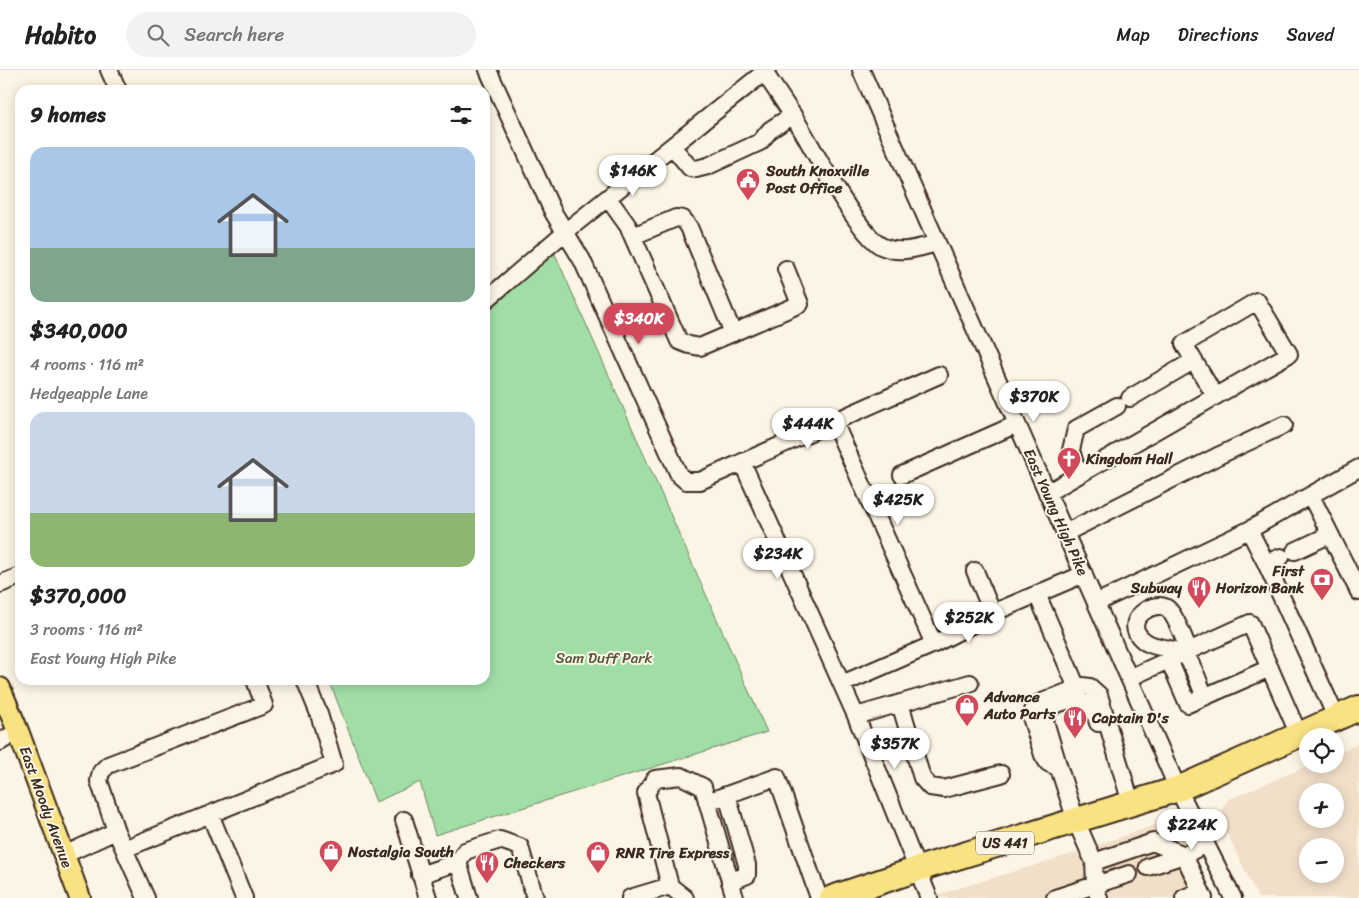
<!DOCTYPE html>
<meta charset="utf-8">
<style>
:root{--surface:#fff;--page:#f2f2f2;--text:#222;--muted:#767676;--line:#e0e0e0;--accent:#d1495b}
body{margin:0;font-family:Sriracha,sans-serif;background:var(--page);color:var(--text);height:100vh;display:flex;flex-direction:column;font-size:19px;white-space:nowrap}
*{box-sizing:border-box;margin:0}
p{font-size:16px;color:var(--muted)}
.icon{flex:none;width:28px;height:28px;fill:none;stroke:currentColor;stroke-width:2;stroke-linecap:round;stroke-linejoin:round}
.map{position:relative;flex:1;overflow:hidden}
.side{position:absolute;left:15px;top:15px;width:475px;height:600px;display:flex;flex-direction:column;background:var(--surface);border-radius:15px;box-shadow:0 2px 12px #0003}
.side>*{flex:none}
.controls{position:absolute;left:1299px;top:658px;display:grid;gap:10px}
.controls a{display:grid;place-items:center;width:45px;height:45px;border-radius:50%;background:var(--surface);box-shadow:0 2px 12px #0003;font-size:25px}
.price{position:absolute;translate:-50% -42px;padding:0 11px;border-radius:18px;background:#fff;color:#222;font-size:16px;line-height:32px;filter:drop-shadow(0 1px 2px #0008)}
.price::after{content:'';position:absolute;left:50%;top:30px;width:15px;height:11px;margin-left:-8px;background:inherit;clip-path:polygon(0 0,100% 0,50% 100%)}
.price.current{background:var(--accent);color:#fff}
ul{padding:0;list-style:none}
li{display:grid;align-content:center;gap:10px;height:265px;padding:0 15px}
li span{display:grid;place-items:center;height:155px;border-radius:15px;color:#555}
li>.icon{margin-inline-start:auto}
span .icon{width:90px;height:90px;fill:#fffc;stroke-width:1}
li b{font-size:21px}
h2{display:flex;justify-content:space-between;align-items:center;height:60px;padding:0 15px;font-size:21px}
header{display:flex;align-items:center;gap:30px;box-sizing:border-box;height:70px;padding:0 25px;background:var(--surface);border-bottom:1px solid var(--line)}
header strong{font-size:24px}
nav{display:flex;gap:28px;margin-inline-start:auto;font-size:18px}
.search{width:350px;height:45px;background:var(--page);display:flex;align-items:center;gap:12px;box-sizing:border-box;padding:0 18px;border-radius:28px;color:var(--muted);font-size:19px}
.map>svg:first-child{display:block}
.built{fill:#f1dfc9;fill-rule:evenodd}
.green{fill:#a1dea5;stroke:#6e8462}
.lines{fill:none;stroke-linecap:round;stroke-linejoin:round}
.minor-casing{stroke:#3b2a1e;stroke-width:20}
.major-casing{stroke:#3b2a1e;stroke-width:24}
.highway-casing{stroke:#3b2a1e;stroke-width:28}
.minor{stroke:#fcf5e5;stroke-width:16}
.major{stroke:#f8e281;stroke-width:20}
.highway{stroke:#f8e281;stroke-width:24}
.labels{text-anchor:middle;stroke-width:4;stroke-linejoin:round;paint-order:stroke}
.shield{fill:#fcf5e5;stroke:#75675a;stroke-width:1}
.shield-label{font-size:14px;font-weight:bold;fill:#3b2a1e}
.poi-label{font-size:15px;font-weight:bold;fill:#3b2a1e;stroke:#fcf5e5;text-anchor:start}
.street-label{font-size:15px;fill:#3b2a1e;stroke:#fcf5e5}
.park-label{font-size:15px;fill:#545740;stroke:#fcf5e5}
</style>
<header>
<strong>Habito</strong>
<div class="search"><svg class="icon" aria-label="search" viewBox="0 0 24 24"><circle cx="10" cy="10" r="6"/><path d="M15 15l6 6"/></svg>Search here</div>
<nav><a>Map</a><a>Directions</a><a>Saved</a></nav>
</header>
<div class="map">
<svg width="1359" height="828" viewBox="0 0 1359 828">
<rect width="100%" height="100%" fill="#fcf5e5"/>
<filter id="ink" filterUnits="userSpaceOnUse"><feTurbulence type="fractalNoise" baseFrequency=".02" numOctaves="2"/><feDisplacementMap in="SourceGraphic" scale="10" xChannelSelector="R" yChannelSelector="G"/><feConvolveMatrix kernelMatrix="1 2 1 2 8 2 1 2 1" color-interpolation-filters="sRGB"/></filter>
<g filter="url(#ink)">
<path class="built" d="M1359,673V828H1258L1223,755L1222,739L1227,730L1313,694H1335V684ZM1308,721H1335V749H1308ZM1308,776H1335V804H1308Z
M1163,752L1180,757L1186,765L1214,828H926L1075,783Z"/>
<path class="green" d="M551,175L767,662L435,765L420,712L376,732L329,610H485V231Z"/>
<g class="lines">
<defs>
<path id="minor" d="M109,0L118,20
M488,0L553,142L582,190L679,405L686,411H700L939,305
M861,0L1178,719L1233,828
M764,2C774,17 784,32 794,47C811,74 857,163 881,176C900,185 918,178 937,173
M672,76L690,98L696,99L708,96L760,72L770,60L793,45
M608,128L628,156L679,271L689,275L700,277L800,234L786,199
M633,166L676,148L683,149L689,157L733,263
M485,231L565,162L767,0
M1130,328L1193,291
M834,352L934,574
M742,392L856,646L929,828
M902,405L1017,354
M1078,405L1071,380L1076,359L1117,336
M1047,423L1289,284L1257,231L1184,274L1215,326
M1311,426L1359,522
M1249,460L1266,493L1337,649
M1065,463L1220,385L1284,355
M1295,481L1329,465
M1266,493L1281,487
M975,501L993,544
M0,514L20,506
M1037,524L1077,618
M1096,533L1249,460L1359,398
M1189,581C1185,571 1176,546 1168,539C1155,529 1128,547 1137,563C1148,582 1174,575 1185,585C1193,593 1200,616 1205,627
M1169,590L1188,634L1270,598
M1129,608L1250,553L1299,665
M842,614L934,574L1002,539L1084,504
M900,633L922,708L930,717L944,719L1001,704
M856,646L970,613
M0,672L18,661
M1059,698L1045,651L1048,639C1064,629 1077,627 1093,637L1098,653
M727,725L747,795V805L730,812
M707,732L777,707L819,828
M210,744L244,828
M404,750L428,828
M116,761L99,711L101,702L108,695L264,635L255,610
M124,779L334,694L319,644L305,610
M64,785L116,761L146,828
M1094,792L1153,772L1184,785L1206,774
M1148,797L1184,785L1204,828
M420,805L458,792
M469,828L458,792L465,781L500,770L520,777L535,828
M630,828L670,816
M685,828L670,816L646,723L655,709L681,706L703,717L735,828
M1055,828L1129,804
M1099,828L1095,815L1094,792L1076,751L1059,698L1048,693L1043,685L1031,647L1035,635L1082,616L1090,617L1099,625L1131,733
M1184,828L1201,821"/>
<path id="major" d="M0,618L18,661L80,828"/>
<path id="highway" d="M832,828L918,799L1178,719L1359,638"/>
</defs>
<use href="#minor" class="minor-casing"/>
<use href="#major" class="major-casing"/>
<use href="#highway" class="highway-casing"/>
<use href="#minor" class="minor"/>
<use href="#major" class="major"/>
<use href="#highway" class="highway"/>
</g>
</g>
<defs>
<symbol id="civic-pin" viewBox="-11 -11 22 30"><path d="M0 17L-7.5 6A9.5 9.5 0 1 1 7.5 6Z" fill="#d1495b" stroke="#fcf5e5"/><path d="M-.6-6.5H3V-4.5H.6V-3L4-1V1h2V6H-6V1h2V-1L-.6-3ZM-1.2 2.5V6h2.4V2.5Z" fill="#fff"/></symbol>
<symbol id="church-pin" viewBox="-11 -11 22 30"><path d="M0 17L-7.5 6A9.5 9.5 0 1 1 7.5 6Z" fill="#d1495b" stroke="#fcf5e5"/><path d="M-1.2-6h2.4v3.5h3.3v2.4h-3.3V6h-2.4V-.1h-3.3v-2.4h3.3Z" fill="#fff"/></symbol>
<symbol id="bank-pin" viewBox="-11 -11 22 30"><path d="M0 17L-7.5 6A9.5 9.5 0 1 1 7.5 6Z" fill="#d1495b" stroke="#fcf5e5"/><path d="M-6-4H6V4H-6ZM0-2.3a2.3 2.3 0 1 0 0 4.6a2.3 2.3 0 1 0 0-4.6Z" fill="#fff"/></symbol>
<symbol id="restaurant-pin" viewBox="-11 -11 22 30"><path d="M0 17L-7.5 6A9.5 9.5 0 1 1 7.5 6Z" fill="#d1495b" stroke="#fcf5e5"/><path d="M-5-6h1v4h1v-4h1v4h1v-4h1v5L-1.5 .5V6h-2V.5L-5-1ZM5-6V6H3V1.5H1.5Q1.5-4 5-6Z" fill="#fff"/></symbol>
<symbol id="shop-pin" viewBox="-11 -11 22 30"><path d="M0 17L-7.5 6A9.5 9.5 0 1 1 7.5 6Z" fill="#d1495b" stroke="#fcf5e5"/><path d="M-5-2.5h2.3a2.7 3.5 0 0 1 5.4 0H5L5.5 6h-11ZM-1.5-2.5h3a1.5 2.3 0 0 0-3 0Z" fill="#fff"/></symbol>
</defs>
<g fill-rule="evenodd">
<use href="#civic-pin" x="734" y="96" width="28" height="38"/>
<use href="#church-pin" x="1055" y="375" width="28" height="38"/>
<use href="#bank-pin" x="1308" y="496" width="28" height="38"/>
<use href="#restaurant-pin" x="1185" y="504" width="28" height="38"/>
<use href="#shop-pin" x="953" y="622" width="28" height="38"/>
<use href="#restaurant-pin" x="1061" y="634" width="28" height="38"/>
<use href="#shop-pin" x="317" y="768" width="28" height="38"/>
<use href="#shop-pin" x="584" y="769" width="28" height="38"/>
<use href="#restaurant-pin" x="473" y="779" width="28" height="38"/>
</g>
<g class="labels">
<rect class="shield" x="976" y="761.5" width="58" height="23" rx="4"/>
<g class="shield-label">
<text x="1005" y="778">US 441</text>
</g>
<g class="poi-label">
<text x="766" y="106">South Knoxville<tspan x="766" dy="17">Post Office</tspan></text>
<text x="1086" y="394">Kingdom Hall</text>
<text x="1304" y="506" text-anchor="end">First<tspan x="1304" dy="17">Horizon Bank</tspan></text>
<text x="1182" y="523" text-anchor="end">Subway</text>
<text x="984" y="632">Advance<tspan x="984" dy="17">Auto Parts</tspan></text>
<text x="1092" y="653">Captain D's</text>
<text x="348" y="787">Nostalgia South</text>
<text x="616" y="788">RNR Tire Express</text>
<text x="504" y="798">Checkers</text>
</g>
<g class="street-label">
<text transform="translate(1056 442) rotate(66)" y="5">East Young High Pike</text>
<text transform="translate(46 737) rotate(70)" y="5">East Moody Avenue</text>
</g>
<g class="park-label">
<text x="604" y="593">Sam Duff Park</text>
</g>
</g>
</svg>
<div class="controls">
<a><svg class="icon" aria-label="locate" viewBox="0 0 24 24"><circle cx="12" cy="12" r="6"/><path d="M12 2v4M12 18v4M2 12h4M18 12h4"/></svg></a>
<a>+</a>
<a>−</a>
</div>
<b class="price" style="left:633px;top:127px">$146K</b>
<b class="price current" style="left:639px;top:275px">$340K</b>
<b class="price" style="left:1034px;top:353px">$370K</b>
<b class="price" style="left:808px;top:380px">$444K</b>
<b class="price" style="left:898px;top:456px">$425K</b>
<b class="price" style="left:778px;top:510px">$234K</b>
<b class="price" style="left:969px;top:574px">$252K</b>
<b class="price" style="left:895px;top:700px">$357K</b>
<b class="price" style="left:1192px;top:781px">$224K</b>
<section class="side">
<h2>9 homes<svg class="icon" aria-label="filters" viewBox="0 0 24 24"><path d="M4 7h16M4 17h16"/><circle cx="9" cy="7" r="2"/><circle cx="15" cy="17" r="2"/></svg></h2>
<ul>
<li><span style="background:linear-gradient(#a9c7e8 65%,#7fa58c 0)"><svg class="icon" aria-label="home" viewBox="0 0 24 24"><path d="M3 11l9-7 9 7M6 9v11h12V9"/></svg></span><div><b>$340,000</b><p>4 rooms · 116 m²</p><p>Hedgeapple Lane</p></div></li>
<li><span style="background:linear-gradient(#c9d6e8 65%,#8fb573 0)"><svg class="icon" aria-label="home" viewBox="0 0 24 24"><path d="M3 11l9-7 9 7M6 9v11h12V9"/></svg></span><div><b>$370,000</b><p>3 rooms · 116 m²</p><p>East Young High Pike</p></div></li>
</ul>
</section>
</div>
